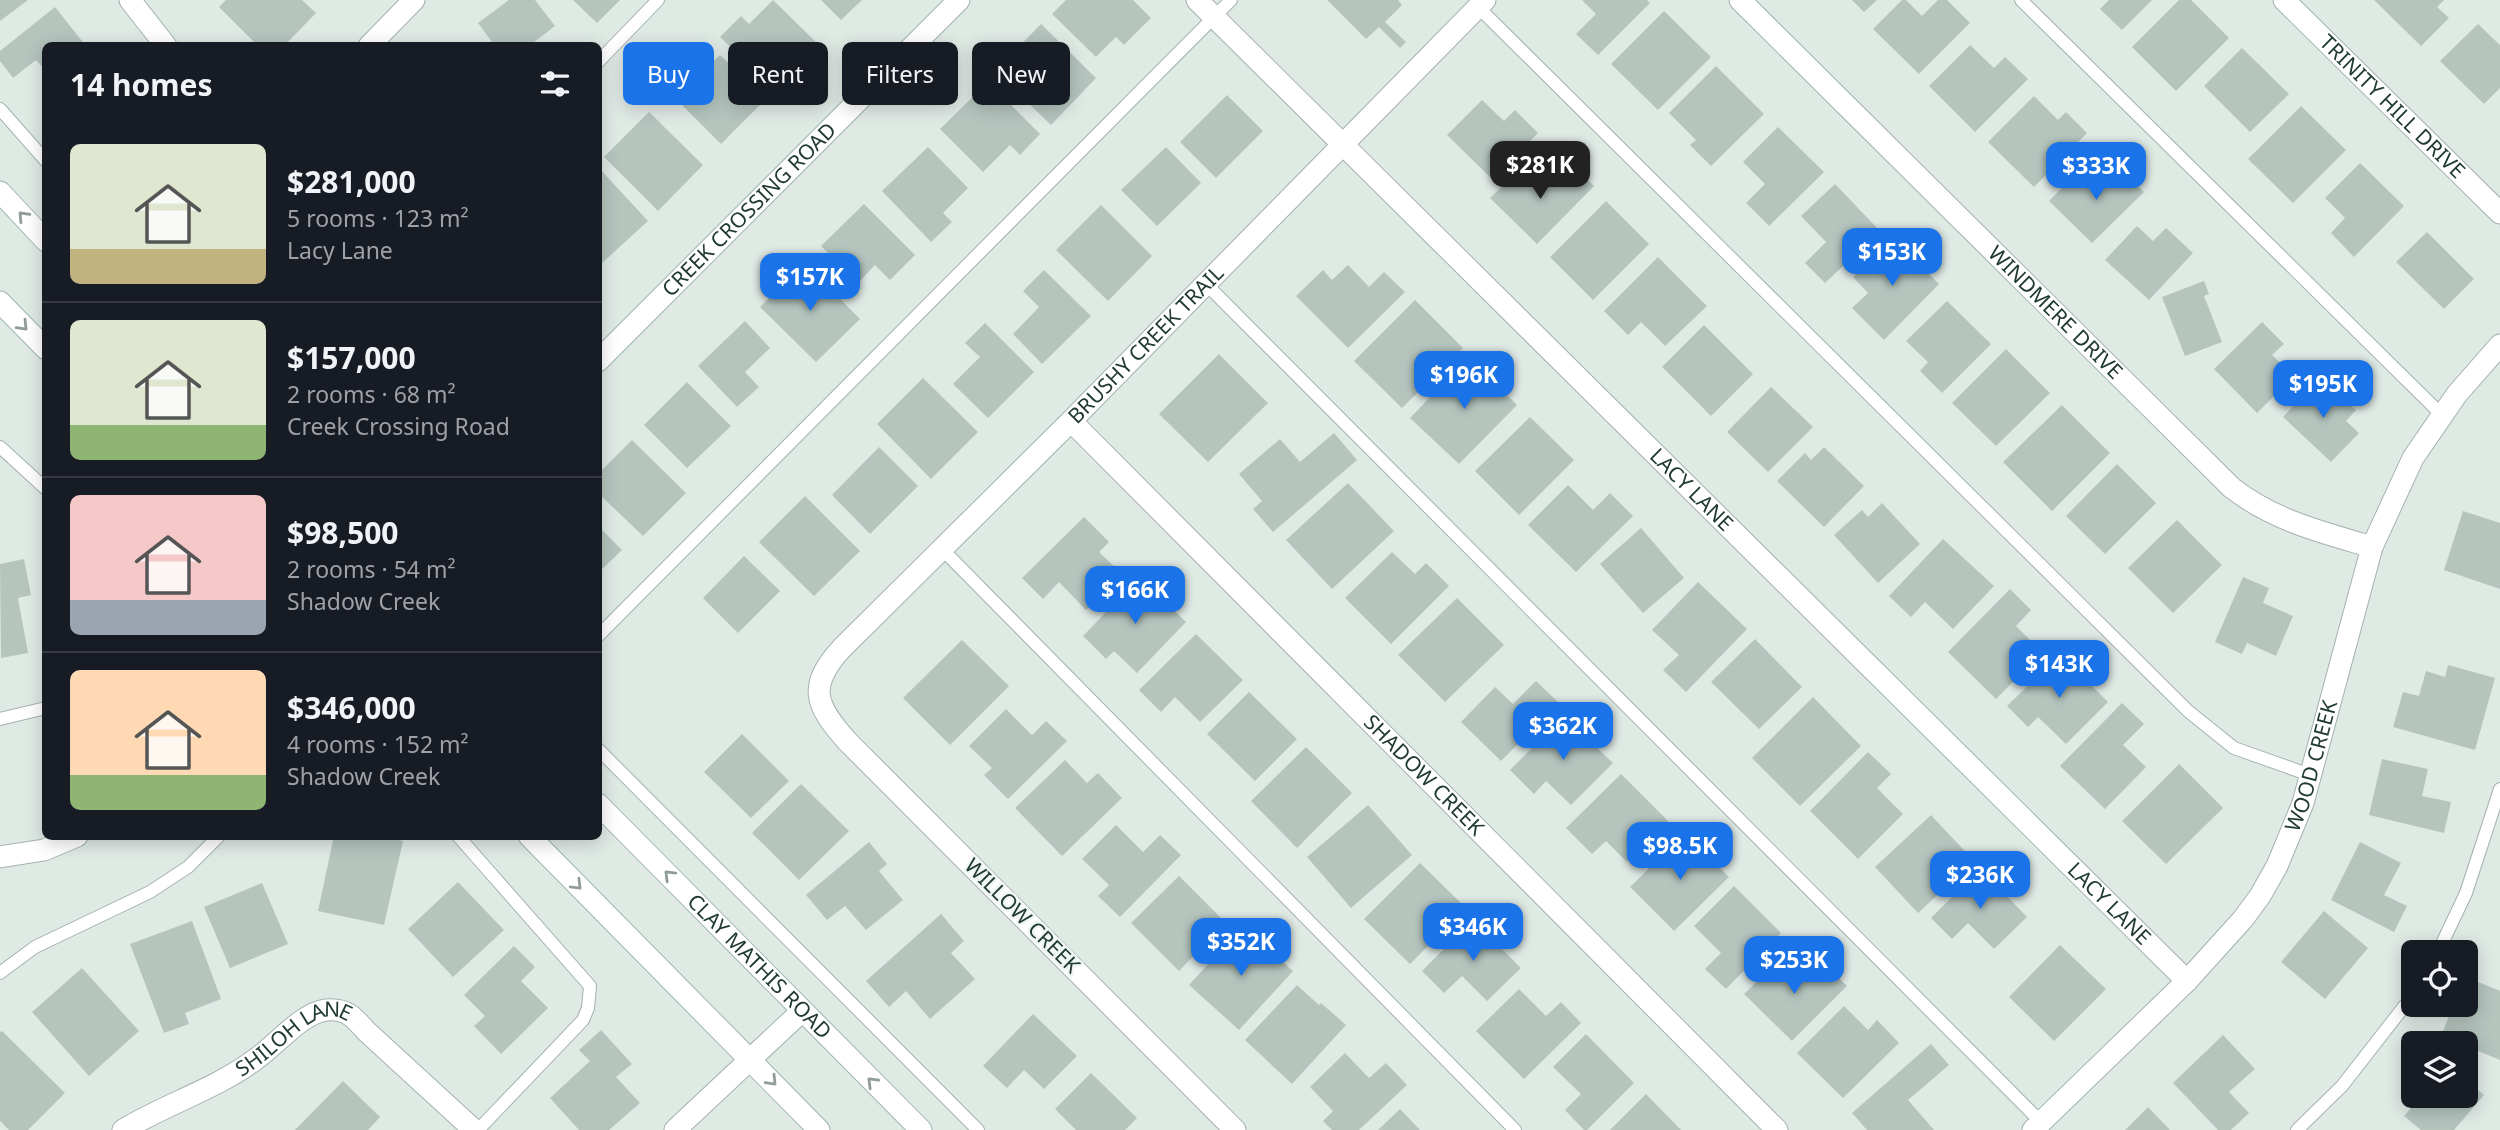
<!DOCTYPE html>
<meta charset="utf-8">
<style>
:root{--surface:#171b24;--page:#20242c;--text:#f1f3f6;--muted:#9ea1a6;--line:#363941;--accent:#1a73e8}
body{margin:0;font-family:"Noto Sans",sans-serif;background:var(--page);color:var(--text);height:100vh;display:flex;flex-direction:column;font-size:26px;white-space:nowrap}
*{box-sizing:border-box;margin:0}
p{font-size:23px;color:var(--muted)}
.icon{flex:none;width:38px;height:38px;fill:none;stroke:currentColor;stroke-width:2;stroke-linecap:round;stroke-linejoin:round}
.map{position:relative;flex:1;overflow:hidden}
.panel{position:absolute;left:42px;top:42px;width:560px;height:798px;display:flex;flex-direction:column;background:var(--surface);border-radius:10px;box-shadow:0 4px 18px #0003}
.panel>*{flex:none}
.banner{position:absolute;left:623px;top:42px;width:665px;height:63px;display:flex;gap:14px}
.tools{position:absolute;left:2401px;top:940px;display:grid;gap:14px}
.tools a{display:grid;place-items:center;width:77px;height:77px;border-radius:10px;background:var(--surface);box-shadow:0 4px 18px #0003;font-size:35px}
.price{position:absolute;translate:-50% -60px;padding:0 16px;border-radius:14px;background:var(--accent);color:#fff;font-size:23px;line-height:46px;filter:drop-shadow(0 2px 4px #0008)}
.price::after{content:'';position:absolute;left:50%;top:42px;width:21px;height:16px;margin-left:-10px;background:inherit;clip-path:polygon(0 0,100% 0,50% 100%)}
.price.on{background:#222;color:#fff}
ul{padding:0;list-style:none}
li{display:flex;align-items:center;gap:21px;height:175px;padding:0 28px}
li+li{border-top:2px solid var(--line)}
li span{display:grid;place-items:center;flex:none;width:196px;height:140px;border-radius:10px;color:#555}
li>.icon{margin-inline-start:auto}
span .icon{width:84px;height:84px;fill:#fffc;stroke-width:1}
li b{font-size:30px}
h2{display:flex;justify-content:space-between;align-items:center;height:84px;padding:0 28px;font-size:30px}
.chip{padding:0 24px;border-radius:10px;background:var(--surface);box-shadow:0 4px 18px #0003;font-size:24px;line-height:63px}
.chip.on{background:var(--accent);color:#fff}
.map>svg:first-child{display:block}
.building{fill:#b5c5be}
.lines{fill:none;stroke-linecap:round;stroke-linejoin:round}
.lane-casing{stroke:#a3b2ac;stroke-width:14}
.street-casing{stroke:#a3b2ac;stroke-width:23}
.secondary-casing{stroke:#9fb6ad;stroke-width:23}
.lane{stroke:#fff;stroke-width:12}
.street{stroke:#fff;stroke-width:21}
.secondary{stroke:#fff;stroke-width:21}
.oneway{stroke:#909c99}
.labels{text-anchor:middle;stroke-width:5;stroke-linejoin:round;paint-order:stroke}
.street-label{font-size:21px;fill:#213a33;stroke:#f0f7f3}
</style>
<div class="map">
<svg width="2500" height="1130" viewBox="0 0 2500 1130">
<rect width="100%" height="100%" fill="#e0eae5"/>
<path class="building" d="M0,0H28L0,21Z
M226,0H302L316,13L284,46H258L219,7Z
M509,0H535L555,26L533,43L535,46H495L478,23Z
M573,0H620L597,23Z
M773,0L819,45L775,90L720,37L741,16L749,24Z
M821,0H862L841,20Z
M1066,0H1133L1151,18L1124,45L1116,37L1096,57L1052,14Z
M1327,0H1398L1402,5L1385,22L1406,42L1400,48L1379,27L1366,39Z
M1582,0H1647L1650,3L1598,55L1576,34L1596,14Z
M1852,0H1877L1864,12Z
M1902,0H1906L1922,16L1938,0H1947L1970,23L1919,74L1873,29Z
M2109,0H2152L2122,30L2100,9Z
M2179,0H2191L2229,38L2176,91L2132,47Z
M2374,0H2444L2437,7L2449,18L2421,46Z
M55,7L86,46H46V71L36,60L13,78L0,61V51Z
M1664,11L1711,57L1658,110L1611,64Z
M1041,24L1096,78L1051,125L995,71Z
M2478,24L2500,45V88L2484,104L2440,61Z
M1970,45L1994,68L2005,57L2028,79L1975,132L1929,86Z
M2242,48L2289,94L2250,132L2204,86Z
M720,55L766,99L721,144L676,99Z
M1716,66L1764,114L1711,166L1690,145L1696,140L1669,113Z
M988,82L1040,134L1020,155L1010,145L983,172L940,129Z
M1227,95L1263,131L1216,178L1180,142Z
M2034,96L2058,120L2066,112L2087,133L2034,187L1988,142Z
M1482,100L1504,121L1515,110L1538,133L1492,179L1447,135Z
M2301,106L2346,150L2293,203L2248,159Z
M649,112L703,165L658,211L604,157Z
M1778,127L1824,172L1769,226L1746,203L1765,184L1743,162Z
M928,147L968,188L943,213L952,222L931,242L882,191Z
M1166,147L1201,183L1157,226L1121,190Z
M2360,163L2404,206L2354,257L2331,233L2345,218L2325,198Z
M598,167L648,221L601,264L598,261Z
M2119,167L2144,192L2092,243L2049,201L2080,170L2098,188Z
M1541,168L1561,187L1578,171L1594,186L1537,244L1490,198L1518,171L1528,181Z
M1835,184L1880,231L1825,283L1805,263L1826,242L1801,216Z
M1606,201L1649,244L1593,300L1550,257Z
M864,204L915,255L890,280L875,265L858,283L821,246Z
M1101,205L1152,256L1108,301L1056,250Z
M2137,226L2153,241L2166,228L2193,253L2149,300L2105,260Z
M2427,232L2474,279L2444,309L2396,262Z
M1893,238L1939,284L1884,340L1852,308L1868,293L1853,277Z
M1658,257L1707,306L1665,346L1641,322L1628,335L1604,311Z
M804,263L860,319L816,362L760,307Z
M1348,265L1369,287L1384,272L1405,292L1348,348L1296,296L1323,270L1332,280Z
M1044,270L1091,316L1042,364L1013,334L1039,307L1023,291Z
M2204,281L2209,294L2204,296L2222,342L2185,356L2162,297Z
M1415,300L1463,348L1402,408L1354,361Z
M1947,301L1991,344L1942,393L1920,371L1928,362L1906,341Z
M745,321L770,348L745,372L759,387L737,407L698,366Z
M2262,322L2284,344L2272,355L2294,376L2257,413L2214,369Z
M985,323L1034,372L988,418L953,384L980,357L965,343Z
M1704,325L1753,374L1711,416L1662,367Z
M2006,349L2050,393L1996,446L1952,403Z
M1219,354L1268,403L1208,462L1159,414Z
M1469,357L1517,405L1459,464L1410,418Z
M923,378L978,432L931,479L877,424Z
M2320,378L2356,410L2346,421L2359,433L2331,462L2283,417Z
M687,382L731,426L687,468L644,425Z
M1771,387L1813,427L1768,472L1727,432Z
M2062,405L2110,453L2052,511L2003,462Z
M1530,417L1574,460L1519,515L1475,471Z
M1334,433L1357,460L1273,532L1253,509L1262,501L1239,474L1280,439L1300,462Z
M632,440L686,493L643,536L598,493V474Z
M879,447L918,486L870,534L832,495Z
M1824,447L1864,486L1824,527L1777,481L1805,453L1811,460Z
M2117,464L2156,503L2105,554L2066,516Z
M1348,483L1394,531L1332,589L1286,540Z
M1568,485L1593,510L1610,493L1633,516L1576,572L1528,525Z
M805,496L860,551L814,596L759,542Z
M1882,503L1920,544L1878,583L1834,535L1862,510L1868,517Z
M2463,511L2500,523V589L2444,570Z
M1084,517L1109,542L1099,552L1122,574L1086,610L1059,582L1043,599L1022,578Z
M2177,520L2222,565L2173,613L2128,568Z
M598,526L622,550L598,573Z
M1641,528L1684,578L1643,613L1600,564Z
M1943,539L1994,586L1953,629L1925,602L1911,617L1889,596Z
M1392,552L1415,574L1426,563L1449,586L1391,644L1345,598Z
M744,556L780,591L738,633L703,598Z
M24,559L31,595L18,598L28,653L1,658L0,564Z
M1140,577L1186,622L1137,673L1114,651L1106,659L1083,636Z
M2243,577L2269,588L2263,603L2293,616L2276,656L2247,643L2242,654L2215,642Z
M1698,582L1747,629L1686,692L1663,670L1679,655L1652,630Z
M2010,589L2031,610L2016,626L2042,652L1996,699L1948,652Z
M1457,598L1504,645L1445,702L1398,655Z
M1196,634L1243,680L1200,722L1175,697L1161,712L1139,690Z
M1755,639L1802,687L1759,729L1711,682Z
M962,640L1009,686L950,745L903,698Z
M2060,654L2108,702L2066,744L2038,717L2028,727L2007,706Z
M2448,665L2495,678L2475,750L2393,727L2403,692L2419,696L2426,671L2445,677Z
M1536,681L1559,703L1501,761L1461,722L1495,687L1513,704Z
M1249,692L1297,739L1255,781L1207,734Z
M1813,697L1861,746L1800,806L1752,758Z
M2122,703L2144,724L2123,745L2146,767L2105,809L2060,766Z
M1006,709L1032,735L1046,721L1067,741L1008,799L984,775L992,768L969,746Z
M1564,716L1613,763L1571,805L1546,781L1534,794L1510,770Z
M742,734L789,781L751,818L704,772Z
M1306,747L1352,793L1297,848L1251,801Z
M1868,752L1891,774L1877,788L1903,814L1858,859L1810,811Z
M2382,759L2428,769L2422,796L2451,802L2444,833L2369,815Z
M1065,760L1087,783L1098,773L1122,798L1062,856L1015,808Z
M2179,764L2223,808L2166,864L2122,821Z
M1621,774L1668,821L1627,862L1606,841L1592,854L1566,828Z
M801,784L849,831L799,880L752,833Z
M1368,805L1412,855L1351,908L1307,857Z
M1931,815L1974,861L1918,913L1875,867Z
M1116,825L1143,852L1160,835L1181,855L1120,917L1098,896L1109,885L1082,859Z
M1685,833L1729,877L1674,931L1630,887Z
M334,836H384L403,841L384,925L318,911Z
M869,842L887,864L879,871L903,900L866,930L845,906L827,920L806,895Z
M2360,842L2401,863L2384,895L2407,906L2394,932L2331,900Z
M1420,863L1466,908L1410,964L1364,919Z
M1980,869L2027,917L1994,949L1968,923L1952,939L1931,918Z
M1179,876L1226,923L1179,971L1131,923Z
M458,882L504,930L453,977L408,929Z
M262,883L288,944L230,968L204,907Z
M1734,886L1781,933L1726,989L1705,969L1721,953L1694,926Z
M2324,911L2368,948L2325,999L2281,962Z
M941,914L964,941L951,953L975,979L930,1019L906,991L889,1007L866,981Z
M1473,920L1521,968L1487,1001L1462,976L1444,993L1422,971Z
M192,921L221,999L185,1013L189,1024L164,1033L130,944Z
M1243,926L1293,971L1239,1030L1189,985Z
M2060,945L2106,989L2054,1041L2009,997Z
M514,946L535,967L521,981L548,1008L501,1054L474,1026L485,1016L464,995Z
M1784,955L1811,982L1826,966L1847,986L1792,1041L1744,994Z
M82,968L139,1031L89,1076L32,1012Z
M2466,977L2500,991V1060L2466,1046V1043H2459L2441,1036L2454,1004H2466Z
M1297,985L1319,1005L1321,1003L1346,1025L1292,1084L1245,1040Z
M1519,989L1546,1016L1561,1002L1581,1023L1524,1079L1476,1031Z
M1844,1006L1868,1030L1877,1020L1899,1043L1843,1098L1797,1053Z
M1033,1014L1077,1056L1044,1089L1024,1070L1007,1088L983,1066Z
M601,1030L632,1064L616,1077L640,1103L609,1130H579L550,1098L590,1061L579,1050Z
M2,1031L65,1093L28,1130H9L0,1121V1032Z
M1586,1034L1634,1083L1587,1130H1584L1565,1110L1581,1094L1553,1067Z
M2223,1035L2255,1069L2229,1092L2249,1113L2231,1130H2218L2173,1083Z
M1931,1044L1949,1065L1908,1100L1934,1130H1867L1852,1113Z
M1345,1053L1369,1078L1386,1063L1407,1085L1359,1130H1332L1323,1121L1333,1111L1310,1087Z
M1091,1073L1137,1118L1125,1130H1076L1055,1109Z
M2466,1080L2484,1095L2454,1130H2421L2404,1116L2422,1096H2466Z
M343,1081L380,1117L368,1130H295Z
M1646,1094L1681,1130H1610Z
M2148,1107L2170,1130H2125Z
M1400,1109L1420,1130H1378Z"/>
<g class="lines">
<defs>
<path id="lane" d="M2021,0L2442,415
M1478,7L2188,711L2234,748L2310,775
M598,62L658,0
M0,109L46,161
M1206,284L2041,1122
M0,447L46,489
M942,549L1515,1130
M598,636L1231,0
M0,719L46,708
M598,749L978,1130
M458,836L590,986L588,1008L583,1020L478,1130
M2438,952L2466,893L2500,789
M0,973L35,947L150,892L188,867L219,836
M2297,1130L2342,1086L2413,995"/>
<g id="street">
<path d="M130,0L166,46"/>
<path id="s1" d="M1197,0L2187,981"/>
<path id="s2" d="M1740,0L2232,488C2275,521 2321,532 2372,547"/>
<path id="s3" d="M2284,0L2500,213"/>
<path d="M369,46L414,0"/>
<path id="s4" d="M1071,421L1777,1130"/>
<path d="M0,857L44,850L77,836"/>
<path id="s5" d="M123,1130C166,1104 216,1089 256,1059C276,1045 302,1013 326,1010C346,1008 354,1017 366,1031L474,1130"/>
<path d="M675,1130L802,1011"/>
<path id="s6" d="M1235,1130L847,741C815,705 807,686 842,648L1071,421L1485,0"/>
<path id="s7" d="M2033,1130L2187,981L2243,919L2260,896L2277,866L2303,803L2372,547L2413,458L2457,394L2500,345"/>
</g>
<g id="secondary">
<path d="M0,192L46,241"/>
<path d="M0,302L46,349"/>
<path id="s8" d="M598,361L959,0"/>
<path id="s9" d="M598,804L921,1130"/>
<path d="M529,836L819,1130"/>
</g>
</defs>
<use href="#lane" class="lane-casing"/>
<use href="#street" class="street-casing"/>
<use href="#secondary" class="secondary-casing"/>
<use href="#lane" class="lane"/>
<use href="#street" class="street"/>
<use href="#secondary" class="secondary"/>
</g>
<defs><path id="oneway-chevron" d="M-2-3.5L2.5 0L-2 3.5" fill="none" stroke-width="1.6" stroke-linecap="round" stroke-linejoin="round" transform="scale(1.75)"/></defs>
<g class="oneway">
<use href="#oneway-chevron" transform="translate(23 216) rotate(-133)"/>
<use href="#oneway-chevron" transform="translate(23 326) rotate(46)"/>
<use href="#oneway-chevron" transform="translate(669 875) rotate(-135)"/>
<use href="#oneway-chevron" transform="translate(577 885) rotate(45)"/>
<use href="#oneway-chevron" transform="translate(772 1081) rotate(46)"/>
<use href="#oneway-chevron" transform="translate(872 1082) rotate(-135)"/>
</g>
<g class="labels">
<g class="street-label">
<text dy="7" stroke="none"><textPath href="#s3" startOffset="152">TRINITY HILL DRIVE</textPath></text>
<text dy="7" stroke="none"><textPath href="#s8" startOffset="214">CREEK CROSSING ROAD</textPath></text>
<text dy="7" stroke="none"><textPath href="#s2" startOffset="444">WINDMERE DRIVE</textPath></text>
<text dy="7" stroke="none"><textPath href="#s6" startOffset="1087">BRUSHY CREEK TRAIL</textPath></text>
<text dy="7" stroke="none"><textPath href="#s1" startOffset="696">LACY LANE</textPath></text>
<text dy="7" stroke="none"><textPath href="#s7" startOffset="467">WOOD CREEK</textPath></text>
<text dy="7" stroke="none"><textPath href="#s4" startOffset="500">SHADOW CREEK</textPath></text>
<text dy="7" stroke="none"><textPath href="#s1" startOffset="1284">LACY LANE</textPath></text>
<text transform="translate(1022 916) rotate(45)" y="7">WILLOW CREEK</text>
<text dy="7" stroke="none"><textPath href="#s9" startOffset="229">CLAY MATHIS ROAD</textPath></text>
<text dy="7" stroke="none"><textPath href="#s5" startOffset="196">SHILOH LANE</textPath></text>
</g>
</g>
</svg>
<div class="tools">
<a><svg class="icon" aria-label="locate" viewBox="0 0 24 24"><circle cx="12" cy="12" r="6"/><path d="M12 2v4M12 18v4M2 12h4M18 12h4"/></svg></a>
<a><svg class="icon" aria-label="layers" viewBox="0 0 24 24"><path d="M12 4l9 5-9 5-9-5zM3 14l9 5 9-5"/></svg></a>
</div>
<b class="price on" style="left:1540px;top:201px">$281K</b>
<b class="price" style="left:2096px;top:202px">$333K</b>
<b class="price" style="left:1892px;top:288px">$153K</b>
<b class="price" style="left:810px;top:313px">$157K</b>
<b class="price" style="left:1464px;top:411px">$196K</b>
<b class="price" style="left:2323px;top:420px">$195K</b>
<b class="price" style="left:1135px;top:626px">$166K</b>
<b class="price" style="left:2059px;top:700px">$143K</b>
<b class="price" style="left:1563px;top:762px">$362K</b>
<b class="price" style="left:1680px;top:882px">$98.5K</b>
<b class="price" style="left:1980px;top:911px">$236K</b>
<b class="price" style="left:1473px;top:963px">$346K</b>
<b class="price" style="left:1241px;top:978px">$352K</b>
<b class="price" style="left:1794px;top:996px">$253K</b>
<div class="banner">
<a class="chip on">Buy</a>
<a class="chip">Rent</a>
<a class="chip">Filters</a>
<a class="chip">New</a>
</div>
<section class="panel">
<h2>14 homes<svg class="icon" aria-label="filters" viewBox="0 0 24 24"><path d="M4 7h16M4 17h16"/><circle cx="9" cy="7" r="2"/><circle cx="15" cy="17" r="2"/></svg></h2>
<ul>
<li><span style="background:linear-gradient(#dfe7d0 75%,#c2b280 0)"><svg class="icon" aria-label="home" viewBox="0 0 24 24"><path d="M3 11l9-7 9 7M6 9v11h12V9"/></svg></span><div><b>$281,000</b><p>5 rooms · 123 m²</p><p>Lacy Lane</p></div></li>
<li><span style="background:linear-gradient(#dfe7d0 75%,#8fb573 0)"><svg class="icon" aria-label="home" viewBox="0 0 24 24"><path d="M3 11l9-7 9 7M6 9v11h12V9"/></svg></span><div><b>$157,000</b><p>2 rooms · 68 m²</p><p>Creek Crossing Road</p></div></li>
<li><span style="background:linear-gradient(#f6c9c9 75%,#9aa5b1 0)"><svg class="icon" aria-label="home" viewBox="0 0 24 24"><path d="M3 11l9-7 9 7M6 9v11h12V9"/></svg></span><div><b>$98,500</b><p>2 rooms · 54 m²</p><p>Shadow Creek</p></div></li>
<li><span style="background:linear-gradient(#ffd9b3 75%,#8fb573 0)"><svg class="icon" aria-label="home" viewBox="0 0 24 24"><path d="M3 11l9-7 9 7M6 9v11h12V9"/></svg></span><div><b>$346,000</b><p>4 rooms · 152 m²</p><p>Shadow Creek</p></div></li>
</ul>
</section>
</div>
